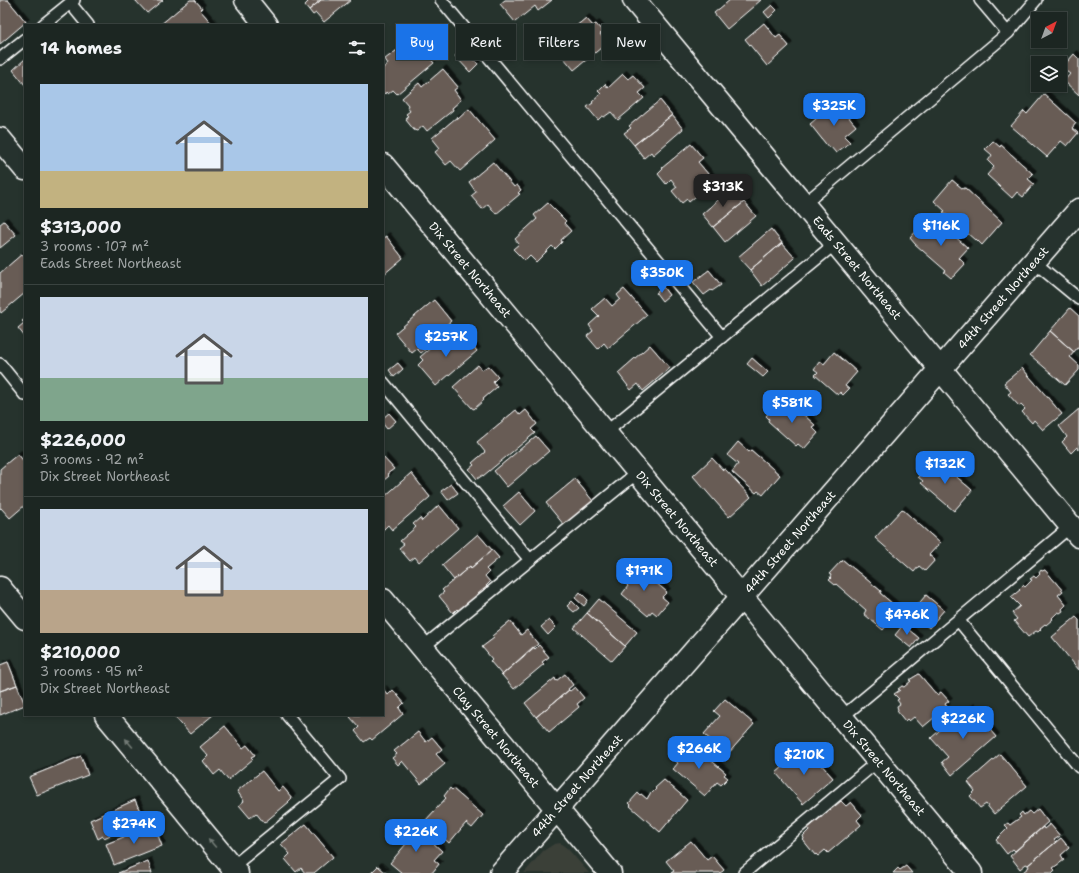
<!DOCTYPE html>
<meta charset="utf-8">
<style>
:root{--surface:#1c2622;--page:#252e2a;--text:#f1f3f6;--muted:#a0a5a5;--line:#3a4340;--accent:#1a73e8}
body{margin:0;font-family:"Shantell Sans",sans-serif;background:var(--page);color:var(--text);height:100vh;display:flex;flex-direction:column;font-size:15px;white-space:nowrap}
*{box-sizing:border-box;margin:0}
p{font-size:13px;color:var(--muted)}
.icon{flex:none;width:22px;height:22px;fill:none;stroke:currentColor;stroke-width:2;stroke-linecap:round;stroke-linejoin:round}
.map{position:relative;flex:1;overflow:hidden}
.drawer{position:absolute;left:24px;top:24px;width:360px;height:692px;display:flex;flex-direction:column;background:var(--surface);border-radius:0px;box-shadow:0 2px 6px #0003,0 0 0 1px var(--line)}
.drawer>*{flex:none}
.banner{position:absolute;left:396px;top:24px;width:380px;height:36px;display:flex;gap:8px}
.needle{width:26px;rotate:41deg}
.fabs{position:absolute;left:1031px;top:12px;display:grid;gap:8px}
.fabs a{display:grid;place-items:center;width:36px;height:36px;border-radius:0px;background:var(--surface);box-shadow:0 2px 6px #0003,0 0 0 1px var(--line);font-size:20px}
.price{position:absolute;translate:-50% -34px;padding:0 9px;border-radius:8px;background:var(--accent);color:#fff;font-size:13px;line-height:26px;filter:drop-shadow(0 1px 2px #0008)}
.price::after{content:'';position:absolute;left:50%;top:24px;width:12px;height:9px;margin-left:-6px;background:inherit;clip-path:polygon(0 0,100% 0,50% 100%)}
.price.on{background:#222;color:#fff}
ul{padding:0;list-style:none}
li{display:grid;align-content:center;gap:8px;height:212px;padding:0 16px}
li+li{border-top:1px solid var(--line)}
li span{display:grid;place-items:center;height:124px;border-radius:0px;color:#555}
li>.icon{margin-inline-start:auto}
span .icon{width:72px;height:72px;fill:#fffc;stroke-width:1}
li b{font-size:17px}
h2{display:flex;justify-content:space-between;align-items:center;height:48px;padding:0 16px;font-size:17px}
.tag{padding:0 14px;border-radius:0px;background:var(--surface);box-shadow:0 2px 6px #0003,0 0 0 1px var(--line);font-size:14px;line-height:36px}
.tag.on{background:var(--accent);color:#fff}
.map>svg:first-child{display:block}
.built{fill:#3a3f39}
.building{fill:#685c55;stroke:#fff;filter:url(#shadow)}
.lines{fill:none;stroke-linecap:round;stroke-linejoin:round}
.lane-casing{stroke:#fff;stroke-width:14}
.street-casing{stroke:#fff;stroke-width:25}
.lane{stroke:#26332d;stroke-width:11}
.street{stroke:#26332d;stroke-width:22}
.oneway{fill:#727a76}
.labels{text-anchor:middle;stroke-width:3;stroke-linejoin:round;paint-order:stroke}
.street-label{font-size:12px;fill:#fff;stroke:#26332d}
</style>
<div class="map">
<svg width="1079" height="873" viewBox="0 0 1079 873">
<defs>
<filter id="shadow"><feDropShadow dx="3.5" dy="-3.5" stdDeviation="0" flood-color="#0009"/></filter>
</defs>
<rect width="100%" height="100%" fill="#26332d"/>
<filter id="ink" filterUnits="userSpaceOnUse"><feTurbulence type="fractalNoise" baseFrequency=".025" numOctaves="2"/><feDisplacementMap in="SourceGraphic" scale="8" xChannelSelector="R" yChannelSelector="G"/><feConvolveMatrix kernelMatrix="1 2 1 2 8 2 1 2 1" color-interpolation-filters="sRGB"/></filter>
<g filter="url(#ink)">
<path class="built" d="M560,843L568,849L589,873H524L543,851L554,844Z"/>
<path class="building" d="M0,0H8L26,22L0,44Z
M135,0H163L147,13Z
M190,0H195L202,8L200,10L213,25H160Z
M306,0H321L309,10L305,5L308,2Z
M321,0H351L324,22L316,13L313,15L309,10Z
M505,0H552L538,11L535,6L515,22L500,4Z
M730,0H761L727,29L714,13Z
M772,5L777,10L769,18L764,12Z
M586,18L593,26L596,24L603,32L600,34L607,43L574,70L553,45Z
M764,23L776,38L780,35L789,46L767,66L745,39Z
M416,42L434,63L397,94L393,90L388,94L386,92L385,94L383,92V68L388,64L385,59L400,48L404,52Z
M464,48L478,64L470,72L455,56Z
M1074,54L1079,59V95L1064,81L1070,74L1062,68Z
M25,59V85L13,70Z
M443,69L458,87L454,90L461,100L452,108L453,110L427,131L423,126L417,131L414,130L406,120L407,119L406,117L408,116L406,114L410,111L407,107L408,105L402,98L419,83L422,87Z
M623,74L628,79L633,75L645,88L639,93L644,98L618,120L611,112L604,117L602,116L598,120L587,107L593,103L592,102L601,94L598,91L605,84L608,88Z
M1044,94L1076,123L1072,128L1078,133L1067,146L1061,141L1047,157L1011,126L1024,111L1027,114Z
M660,100L672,115L634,145L624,133L631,128L629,126Z
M836,102L856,126L844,136L850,142L836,153L830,146L829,148L810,124Z
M469,109L495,140L460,171L451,161L446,165L435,152L440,148L432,138L457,117L458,119Z
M672,115L683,129L653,155L651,152L644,158L634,145Z
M993,141L1000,147L1001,145L1033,174L1028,179L1034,184L1023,197L1017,192L1012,198L987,175L994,167L988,161L992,155L985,149Z
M691,144L703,158L698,162L714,181L689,202L687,199L682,203L672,191L677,187L671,179L666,184L658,174L663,169L662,168Z
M493,162L514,187L517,185L521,190L518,193L520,194L496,214L488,204L482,209L471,196L476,192L469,182Z
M952,180L963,189L965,188L1002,222L982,245L976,239L975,240L943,212L945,211L934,201Z
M732,188L744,202L713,227L702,214Z
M744,202L756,216L725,242L713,227Z
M548,203L566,221L564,223L571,231L561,240L562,242L555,249L552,246L536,262L530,256L525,261L513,249L519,244L515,239L537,219L534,215Z
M936,220L968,248L959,258L965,264L953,277H952L951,278L944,272L946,271L915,244L910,238L921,226L927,232L929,229L927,227L930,224L931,226Z
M4,221L16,235L0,248V224Z
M771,229L782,243L750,270L738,257Z
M386,236L403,258L383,275V238Z
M782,243L795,258L762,286L750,270Z
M22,254L25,258V293L1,313L0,311V273Z
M709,270L721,285L712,291L711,290L704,295L693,282Z
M663,287L669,295L662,301L656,293Z
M624,289L647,315L608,348L604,343L598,349L587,336L593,331L589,325L599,316L592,309L605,298L612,306L620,299L617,295Z
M434,300L451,321L432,337L435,341L421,353L417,349L412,353L395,333Z
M1070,308L1079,316V349L1077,348L1074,352L1050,331Z
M25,319V337L18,328L24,323L22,321Z
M1050,331L1074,352L1070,357L1079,365V370L1065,385L1030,355Z
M454,334L461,343L467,339L477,351L436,386L418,365L423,360L420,357L440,340L443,343Z
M650,345L670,368L643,391L638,384L631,390L618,373Z
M834,352L857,372L845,386L849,389L843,395L840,392L838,395L815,375L818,372L814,369L820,361L824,364Z
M752,358L768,372L763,377L747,364Z
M398,363L403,369L394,377L389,370Z
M478,365L482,370L488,366L498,377L493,382L497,387L483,399L484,400L474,409L472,408L453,387Z
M1022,368L1062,414L1043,430L1034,420L1032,423L1022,412L1025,409L1021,405L1019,406L1008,394L1011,392L1004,383Z
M781,399L784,402L787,400L815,425L812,427L818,433L804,449L798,444L796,446L768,421L769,419L766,416Z
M1079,409V450L1077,447L1071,453L1062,442L1067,437L1059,426Z
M516,410L520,415L526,410L537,424L531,429L535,433L483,476V475L477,479L469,469L474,465L472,463L485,452L477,442Z
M389,413L396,421L387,429L383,424V418Z
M536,436L549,451L507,487L494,471Z
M738,442L749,452L751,450L780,475L763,495L758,491L756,493L732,472L738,464L727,455Z
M18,454L25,463V505L10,518L1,508L0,509V469Z
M383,457L394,469L387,474L389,476L383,481Z
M712,458L723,470L725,469L751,497L729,517L693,476Z
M933,460L938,464L939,462L972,490L954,511L921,483L923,481L918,477Z
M411,473L430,497L392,530L388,525L383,530V498Z
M575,479L593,501L564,525L546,503Z
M451,484L458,493L448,500L441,491Z
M519,492L535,511L520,525L503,506Z
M439,505L458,528L419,562L415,557L410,561L399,548L404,544L400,541L416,527L413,524L420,518L422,521Z
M902,509L940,543L929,555L935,560L925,571L919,566L914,572L875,538Z
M478,534L492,550L471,568L470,566L454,580L442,565Z
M492,550L499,558L486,569L489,572L485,576L490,582L486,586L488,588L460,612L457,609L453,613L439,596L444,592L442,590L470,566L471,568Z
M843,560L881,591L880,593L900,610L883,630L864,614L866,610L836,584L835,585L829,580L831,578L830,577L831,575L829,574L841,561L842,562Z
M634,565L644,573L646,571L651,575L649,577L667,592L662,597L668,602L657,615L652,611L648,616L622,594L628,586L622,580Z
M1041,570L1042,571L1045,570L1063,591L1058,595L1066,605L1062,609L1063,611L1060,613L1058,612L1052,618L1053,619L1046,625L1045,624L1040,628L1041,629L1038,632L1036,631L1028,637L1014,621L1017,619L1012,613L1020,606L1011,597L1020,590L1019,589L1023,585L1025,587L1032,580L1030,579L1034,576L1036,578L1040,574L1039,573Z
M580,592L588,600L584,606L575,598Z
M926,595L944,610L929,628L911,613Z
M599,599L637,632L625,646L587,613Z
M572,601L579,608L574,612L567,606Z
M587,613L625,646L612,661L574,628Z
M1076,617L1079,620V670L1052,637Z
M549,620L556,627L548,635L541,627Z
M510,621L521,635L527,630L538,644L502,675L490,661L492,659L482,647L494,638L492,636Z
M903,625L919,638L911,648L895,635Z
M539,645L549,657L542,662L544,664L514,689L502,675L533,647L535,649Z
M8,662L17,685L0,691V665Z
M565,674L573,685L568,689L569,690L536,717L525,703L555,678L556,681Z
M919,674L937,695L941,692L949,701L945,704L947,707L923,727L914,717L909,721L907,719L905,721L897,711L898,710L897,706L900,704L897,700L899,699L894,694L900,690L898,689L902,686L904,687L911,681L909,680Z
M17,685L25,705L0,715V691Z
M575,687L584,698L577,704L579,707L549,732L536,717L569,690L570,691Z
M383,689L388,695L393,690L404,703L399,708L403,714L372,740L370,738L364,742L355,731L359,727L350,717L352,715H383Z
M725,699L754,724L727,755L704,734L720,716L714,711Z
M971,707L996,737L952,775L942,762L948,757L931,738L955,717L957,719Z
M173,715H213L190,734Z
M225,726L243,748L247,745L255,755L251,757L253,759L228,780L220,770L214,775L203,761L208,756L200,747Z
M418,732L426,742L432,737L442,749L436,754L445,764L421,784L402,761L398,765L392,758L397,754L394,751Z
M685,746L690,750L694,746L726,773L724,775L728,778L721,785L717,782L705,796L673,769L678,763L673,759Z
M806,747L833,778L803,804L776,773Z
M1000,754L1027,786L994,814L986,804L980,808L970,796L975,791L968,782Z
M81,756L88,775L37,795L29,777Z
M262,771L278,791L283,787L292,798L288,802H289L264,823L256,813L250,818L239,805L244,801L237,791Z
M664,780L687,800L660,832L630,806L631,805L629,803L638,793L640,795L641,794L647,799L651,792L652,793L656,789L655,788Z
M450,788L452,790L453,789L483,815L472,828L466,823L449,843L425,821L446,798L444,796Z
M135,800L144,820L104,838L103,836L98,839L90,820Z
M841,801L846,806L851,802L862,815L857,820L861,825L828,853L825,850L818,856L816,854L815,855L803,840L804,839L803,836L809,830L808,828Z
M1038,809L1048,822L1015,851L1013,849L1007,854L996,840L1008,828L1005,825L1008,823L1010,825L1021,817L1019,815L1022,812L1024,815L1029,811L1032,814Z
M411,823L442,851L434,860L439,864L432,873H402L390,863L406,844L399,838Z
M306,824L333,857L314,873H305L301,868L296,872L285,859L290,854L281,844Z
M1050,824L1060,836L1054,840L1056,842L1028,865L1026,864L1020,869L1010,856L1043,827L1044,829Z
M154,825L162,846L114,865L106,844Z
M1061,838L1069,848L1061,855L1064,860L1053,868L1055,870L1052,873H1024L1023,872L1029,867L1028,865Z
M691,841L707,860L712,856L724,870L723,871L720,873H671L674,871L666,861Z
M148,861L152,873H118Z
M378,866L386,873H371Z
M906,866L912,873H893L898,868L900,870Z"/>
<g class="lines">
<defs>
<path id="lane" d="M441,0L722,337
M980,0L1008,33
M70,3L88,25
M43,25L74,0
M0,59L25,39
M804,204L1008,33L1036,0
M1034,262L1079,299
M0,364L25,395
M383,382L530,560
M605,433L836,243
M959,621L1079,767
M422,648L638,472
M842,717L1071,526
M232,867L340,779L287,715
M744,873L878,761"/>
<path id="street" d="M246,0L266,25
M634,0L1079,536
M0,139L25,169
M383,165L971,873
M0,588L25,618
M383,600L610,873
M106,715L237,873
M501,873L1079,210"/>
</defs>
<use href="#lane" class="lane-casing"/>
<use href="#street" class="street-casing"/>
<use href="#lane" class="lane"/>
<use href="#street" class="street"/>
</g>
<defs><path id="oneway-solid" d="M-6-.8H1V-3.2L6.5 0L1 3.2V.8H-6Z"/></defs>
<g class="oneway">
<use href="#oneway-solid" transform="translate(129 743) rotate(-130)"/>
<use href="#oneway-solid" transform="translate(212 843) rotate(-130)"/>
</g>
</g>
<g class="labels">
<g class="street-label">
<text transform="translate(857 268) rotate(50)" y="4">Eads Street Northeast</text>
<text transform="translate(470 270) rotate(50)" y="4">Dix Street Northeast</text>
<text transform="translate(1003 298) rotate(-49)" y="4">44th Street Northeast</text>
<text transform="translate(677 519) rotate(50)" y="4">Dix Street Northeast</text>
<text transform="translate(790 542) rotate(-49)" y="4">44th Street Northeast</text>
<text transform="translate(496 737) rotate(50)" y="4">Clay Street Northeast</text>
<text transform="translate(884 768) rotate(50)" y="4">Dix Street Northeast</text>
<text transform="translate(577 786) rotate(-49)" y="4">44th Street Northeast</text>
</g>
</g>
</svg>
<div class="fabs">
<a><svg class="needle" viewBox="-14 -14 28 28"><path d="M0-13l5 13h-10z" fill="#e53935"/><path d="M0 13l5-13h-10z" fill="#a0a5a5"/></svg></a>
<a><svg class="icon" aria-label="layers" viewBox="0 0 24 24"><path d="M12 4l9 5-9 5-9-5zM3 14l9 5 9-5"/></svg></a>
</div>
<b class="price" style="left:834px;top:127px">$325K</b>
<b class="price on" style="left:723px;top:208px">$313K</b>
<b class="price" style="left:941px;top:247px">$116K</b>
<b class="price" style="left:662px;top:294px">$350K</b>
<b class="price" style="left:446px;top:358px">$257K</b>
<b class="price" style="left:792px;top:424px">$581K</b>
<b class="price" style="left:945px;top:485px">$132K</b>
<b class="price" style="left:644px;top:592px">$171K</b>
<b class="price" style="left:907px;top:636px">$476K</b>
<b class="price" style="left:963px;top:740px">$226K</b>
<b class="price" style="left:699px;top:770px">$266K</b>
<b class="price" style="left:804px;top:776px">$210K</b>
<b class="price" style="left:134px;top:845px">$274K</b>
<b class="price" style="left:416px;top:853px">$226K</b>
<div class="banner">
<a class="tag on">Buy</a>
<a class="tag">Rent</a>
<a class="tag">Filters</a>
<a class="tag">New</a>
</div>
<section class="drawer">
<h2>14 homes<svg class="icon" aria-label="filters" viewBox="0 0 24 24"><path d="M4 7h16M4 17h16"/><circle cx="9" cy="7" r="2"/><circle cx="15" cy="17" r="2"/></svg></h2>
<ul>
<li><span style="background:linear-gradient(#a9c7e8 70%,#c2b280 0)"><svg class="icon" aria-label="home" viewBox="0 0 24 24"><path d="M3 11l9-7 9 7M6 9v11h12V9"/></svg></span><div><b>$313,000</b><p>3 rooms · 107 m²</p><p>Eads Street Northeast</p></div></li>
<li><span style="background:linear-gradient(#c9d6e8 65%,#7fa58c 0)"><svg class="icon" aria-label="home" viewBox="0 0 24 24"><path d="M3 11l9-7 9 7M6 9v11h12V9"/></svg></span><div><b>$226,000</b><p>3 rooms · 92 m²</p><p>Dix Street Northeast</p></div></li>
<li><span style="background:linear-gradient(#c9d6e8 65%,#b9a48a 0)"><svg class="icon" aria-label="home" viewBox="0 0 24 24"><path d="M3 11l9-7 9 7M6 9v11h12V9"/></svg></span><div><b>$210,000</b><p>3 rooms · 95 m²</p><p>Dix Street Northeast</p></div></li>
</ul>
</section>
</div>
